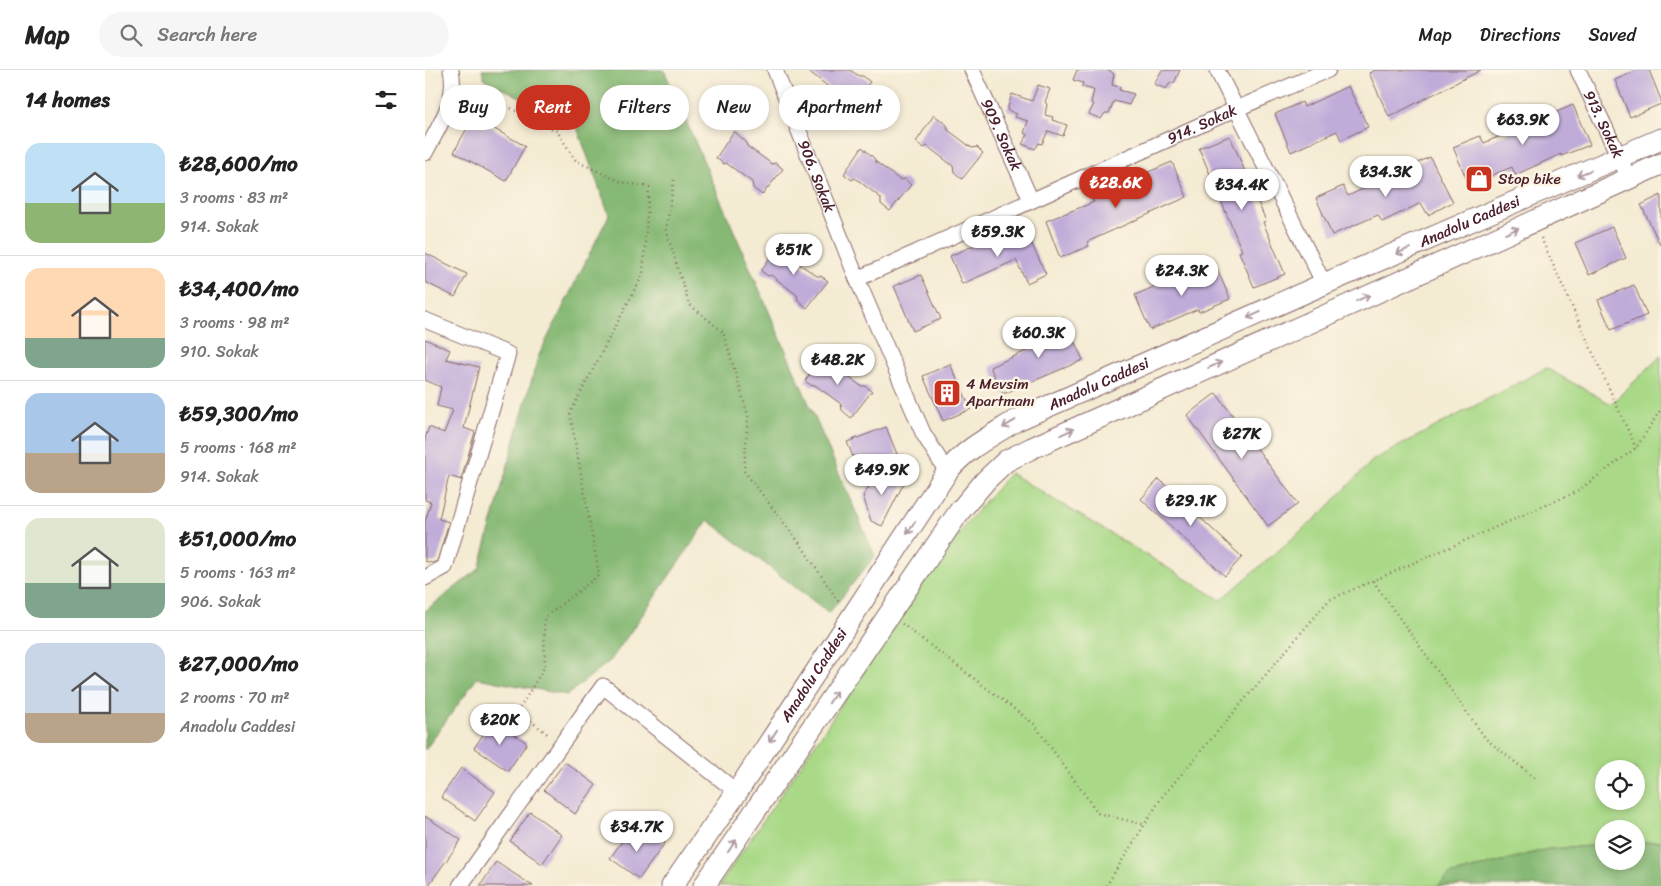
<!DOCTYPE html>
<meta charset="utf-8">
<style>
:root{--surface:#fff;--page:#f6f6f6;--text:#222;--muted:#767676;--line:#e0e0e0;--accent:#c8321e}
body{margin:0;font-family:Sriracha,sans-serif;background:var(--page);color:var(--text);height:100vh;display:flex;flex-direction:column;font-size:19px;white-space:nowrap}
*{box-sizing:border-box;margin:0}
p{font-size:16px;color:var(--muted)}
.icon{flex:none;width:28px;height:28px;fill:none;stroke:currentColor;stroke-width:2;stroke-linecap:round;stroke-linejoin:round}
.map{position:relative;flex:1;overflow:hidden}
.drawer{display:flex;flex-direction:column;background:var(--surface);width:425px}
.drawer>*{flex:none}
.guide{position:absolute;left:15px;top:15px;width:475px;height:45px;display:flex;gap:10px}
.fabs{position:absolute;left:1170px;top:690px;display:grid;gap:10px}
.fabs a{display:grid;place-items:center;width:50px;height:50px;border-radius:50%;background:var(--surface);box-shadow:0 2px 8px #0003;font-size:25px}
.price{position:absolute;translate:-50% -42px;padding:0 11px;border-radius:18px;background:#fff;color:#222;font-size:16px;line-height:32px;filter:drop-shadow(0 1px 2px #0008)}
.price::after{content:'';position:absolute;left:50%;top:30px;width:15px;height:11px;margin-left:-8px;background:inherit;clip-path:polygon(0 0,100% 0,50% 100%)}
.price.active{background:var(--accent);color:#fff}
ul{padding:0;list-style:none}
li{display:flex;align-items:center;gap:15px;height:125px;padding:0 25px}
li+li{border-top:1px solid var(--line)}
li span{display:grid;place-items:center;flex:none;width:140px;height:100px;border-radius:15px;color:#555}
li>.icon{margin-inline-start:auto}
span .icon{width:60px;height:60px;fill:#fffc;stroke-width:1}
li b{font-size:21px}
h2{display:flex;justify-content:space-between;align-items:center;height:60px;padding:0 25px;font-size:21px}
.tag{padding:0 18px;border-radius:22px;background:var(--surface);box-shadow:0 2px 8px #0003;font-size:18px;line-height:45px}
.tag.active{background:var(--accent);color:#fff}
header{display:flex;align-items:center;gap:30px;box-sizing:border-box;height:70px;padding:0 25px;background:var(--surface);border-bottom:1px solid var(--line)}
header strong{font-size:24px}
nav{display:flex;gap:28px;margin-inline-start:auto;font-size:18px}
.search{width:350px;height:45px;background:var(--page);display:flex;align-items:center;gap:12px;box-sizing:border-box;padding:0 18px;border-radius:28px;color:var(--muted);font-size:19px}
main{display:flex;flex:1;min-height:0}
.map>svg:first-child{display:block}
.green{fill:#a9d987;stroke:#7a7c59;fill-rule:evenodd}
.forest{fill:#86b974;stroke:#686c50}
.building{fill:#c0acd9}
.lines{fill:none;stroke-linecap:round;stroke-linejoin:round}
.minor-casing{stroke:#866666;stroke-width:17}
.secondary-casing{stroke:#866666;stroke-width:23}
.path{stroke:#866666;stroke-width:2.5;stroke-dasharray:1 4;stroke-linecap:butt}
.minor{stroke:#fff;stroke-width:15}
.secondary{stroke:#fff;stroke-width:21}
.oneway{stroke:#ae9aa0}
.labels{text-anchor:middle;stroke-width:5;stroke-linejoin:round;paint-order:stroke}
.street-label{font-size:15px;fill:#4a1f2b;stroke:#fcf5e5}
.poi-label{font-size:15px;fill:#4a1f2b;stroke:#fcf5e5;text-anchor:start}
</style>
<header>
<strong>Map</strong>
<div class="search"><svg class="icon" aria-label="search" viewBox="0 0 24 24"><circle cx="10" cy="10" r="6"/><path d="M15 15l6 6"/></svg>Search here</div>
<nav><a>Map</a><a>Directions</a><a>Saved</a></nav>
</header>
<main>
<section class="drawer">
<h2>14 homes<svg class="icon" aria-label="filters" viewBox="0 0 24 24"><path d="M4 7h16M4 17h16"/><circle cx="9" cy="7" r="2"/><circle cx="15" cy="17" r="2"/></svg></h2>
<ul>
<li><span style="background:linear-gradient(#bfe0f5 60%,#8fb573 0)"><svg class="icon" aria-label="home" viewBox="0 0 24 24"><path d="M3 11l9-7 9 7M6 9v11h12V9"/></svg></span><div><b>₺28,600/mo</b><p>3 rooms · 83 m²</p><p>914. Sokak</p></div></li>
<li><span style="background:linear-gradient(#ffd9b3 70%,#7fa58c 0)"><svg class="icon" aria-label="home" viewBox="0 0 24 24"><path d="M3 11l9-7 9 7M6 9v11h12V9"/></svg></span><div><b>₺34,400/mo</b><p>3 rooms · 98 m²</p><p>910. Sokak</p></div></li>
<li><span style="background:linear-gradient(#a9c7e8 60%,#b9a48a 0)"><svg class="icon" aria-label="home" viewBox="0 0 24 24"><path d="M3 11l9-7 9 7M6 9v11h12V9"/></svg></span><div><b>₺59,300/mo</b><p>5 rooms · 168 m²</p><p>914. Sokak</p></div></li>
<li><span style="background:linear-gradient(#dfe7d0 65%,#7fa58c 0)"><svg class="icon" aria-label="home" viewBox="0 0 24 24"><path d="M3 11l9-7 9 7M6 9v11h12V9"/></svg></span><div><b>₺51,000/mo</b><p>5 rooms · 163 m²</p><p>906. Sokak</p></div></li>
<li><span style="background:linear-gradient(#c9d6e8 70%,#b9a48a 0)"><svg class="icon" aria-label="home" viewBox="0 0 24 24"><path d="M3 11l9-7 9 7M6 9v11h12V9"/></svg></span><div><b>₺27,000/mo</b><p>2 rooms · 70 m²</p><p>Anadolu Caddesi</p></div></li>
</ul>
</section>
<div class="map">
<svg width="1236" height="816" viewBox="0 0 1236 816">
<rect width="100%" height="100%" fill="#fcf5e5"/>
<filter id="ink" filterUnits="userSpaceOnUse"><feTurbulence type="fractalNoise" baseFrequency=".02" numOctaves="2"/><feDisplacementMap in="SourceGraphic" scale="10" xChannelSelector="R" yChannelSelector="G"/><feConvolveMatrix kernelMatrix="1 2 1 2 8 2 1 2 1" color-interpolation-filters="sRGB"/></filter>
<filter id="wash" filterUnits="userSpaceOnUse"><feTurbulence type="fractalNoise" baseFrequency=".0096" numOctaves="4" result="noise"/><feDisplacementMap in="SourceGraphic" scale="20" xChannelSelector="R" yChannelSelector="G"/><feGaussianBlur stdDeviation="1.12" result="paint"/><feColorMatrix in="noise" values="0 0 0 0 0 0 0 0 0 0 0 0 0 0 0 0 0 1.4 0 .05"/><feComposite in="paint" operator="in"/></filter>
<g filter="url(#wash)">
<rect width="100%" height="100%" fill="#f4ebd3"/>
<path class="green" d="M1236,286V771L1211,773V759H1179V775L1123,779L1024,805L1013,816H294L511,495L546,448L585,403L796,530L897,443L948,390L1121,298L1186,334ZM1179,699H1211V731H1179Z"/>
<path class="forest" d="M57,0H239L450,486L404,543L283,450L186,590L142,625L52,608L0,680V541L54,499L113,287L184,145L151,55L59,9Z
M1236,771V816H1013L1024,805L1123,779L1179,775V791H1211V773Z"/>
<g id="blocks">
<path class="building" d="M382,0H425L434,6H438L445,12L424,38L415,31L414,25Z
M652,0H684L689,4L687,15L695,17L694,20L709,24L704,35L689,31L684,43H680L676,49L664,44L669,34L666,33L669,20L657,17L658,13L648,10Z
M737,0H755L749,13H745L741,19L729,14Z
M951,0H1056L964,47L944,3Z
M1213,0H1224L1236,30V34L1205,47L1190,10Z
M613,15L625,19L620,32L622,34L620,45L628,47L627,50L642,55L638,66L623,61L617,74L614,73L610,79L597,74L603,65L599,63L603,51L590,47L592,44L582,40L587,24L607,31Z
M923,16L943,57L916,70L912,61L866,82L850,44L877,32L879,37Z
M1148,35L1165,75L1136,86V84L1090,105L1087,97L1044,115L1028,77L1055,66L1059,73Z
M509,45L522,55L523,60L547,78L552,77L558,83L537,109L529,102L528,96L502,76L499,78L491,72Z
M48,47L100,76L81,111L29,82Z
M309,61L321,72L322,76L347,94L351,93L358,99L337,125L328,118L327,112L301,93L299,94L291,88Z
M805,66L841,151L838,152L860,204L829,217L814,182L817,181L774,78Z
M437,77L449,88L451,92L475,110L480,109L486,115L465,141L456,134V128L430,108L427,110L419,104Z
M1005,87L1028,132L1003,145L996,133L957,152L953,145L907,165L891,128L918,116L923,126Z
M747,92L762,127L662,172L664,176L635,188L621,151L669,132L667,129L717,108L716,105Z
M1236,125V176L1216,135Z
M1187,157L1201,188L1164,205L1150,173Z
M601,162L621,204L602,213L591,190L537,214L525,186L570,166L574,174Z
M354,174L366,184L367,189L392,206H396L403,211L382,238L373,230L372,225L346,205L343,206L336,201Z
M0,183L42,204L30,227L0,212Z
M790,194L805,229L774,242L773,239L725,260L710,225L740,212L742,214Z
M496,205L516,249L488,261L469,216Z
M1209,215L1222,245L1186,260L1173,230Z
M638,247L658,290L578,324L565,297L626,270L619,256Z
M0,269L25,280L21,289L54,297L39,358L50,362L36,410L24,406L14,449L24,452L12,491L7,493L0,491V452L6,432L0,430V368L4,357L19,363L28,340L12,336L16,317L0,310Z
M397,283L410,294L411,298L436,316H440L447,321L426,348L417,340L416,334L390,315L387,316L380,311Z
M525,294L546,339L518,351L498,306Z
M791,323L873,434L843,456L762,345Z
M461,357L472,384L433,399L422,372Z
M454,401L480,411L457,456L446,451L438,426Z
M734,409L817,487L800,506L716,429Z
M68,650L102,673L83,701L49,678Z
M140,692L171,715L150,744L119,720Z
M36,698L70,722L50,751L16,727Z
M105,742L137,765L117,794L85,771Z
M0,746L36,770L3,816H0Z
M224,761L240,773L214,809L185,788L204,762L217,772Z
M71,792L108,816H55Z"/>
</g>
</g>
<g filter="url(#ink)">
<use href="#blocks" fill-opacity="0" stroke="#866666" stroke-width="1"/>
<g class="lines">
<defs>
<g id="minor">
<path id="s1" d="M350,0L432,209L498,363L522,402"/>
<path id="s2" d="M547,0L606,130"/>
<path d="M792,0L899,214"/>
<path id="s3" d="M1153,0L1204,108"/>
<path d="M0,83C13,58 33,29 26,0"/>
<path id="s4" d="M432,209L811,39L903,0"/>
<path d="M0,250L83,284L20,497L0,508"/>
<path d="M35,816L178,616L312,722"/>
</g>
<g id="secondary">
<path id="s5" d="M247,816L312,722L522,402C540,379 566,366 590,351L899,214L1236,69"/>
<path d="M279,816L534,442L561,410L581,391L607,378L1236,94"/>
</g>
</defs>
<use href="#minor" class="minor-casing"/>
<use href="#secondary" class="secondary-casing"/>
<path class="path" d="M41,16L132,61L151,91L196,112L224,117L218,204L145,343L174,505L119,548L120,596L93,641L125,666
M249,110L241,160L264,234L298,262L323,345L319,401L376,475L415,534
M1116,168L1211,378
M948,511L1061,669L1111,709
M477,554L609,654L673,743L720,755
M681,816L737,727L904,530L1151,422L1211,378L1236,339"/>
<use href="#minor" class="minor"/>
<use href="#secondary" class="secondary"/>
</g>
<defs><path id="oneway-shaft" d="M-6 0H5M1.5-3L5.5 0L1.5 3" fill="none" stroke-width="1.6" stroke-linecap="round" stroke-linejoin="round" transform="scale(1.25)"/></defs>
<g class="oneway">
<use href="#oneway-shaft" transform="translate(1159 103) rotate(157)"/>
<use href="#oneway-shaft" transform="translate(1087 161) rotate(-24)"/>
<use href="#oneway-shaft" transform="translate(978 181) rotate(157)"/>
<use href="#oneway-shaft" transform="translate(938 228) rotate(-24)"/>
<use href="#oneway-shaft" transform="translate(829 245) rotate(156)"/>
<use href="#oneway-shaft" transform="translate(790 295) rotate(-24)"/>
<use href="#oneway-shaft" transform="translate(584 354) rotate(149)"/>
<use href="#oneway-shaft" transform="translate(642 362) rotate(-24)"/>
<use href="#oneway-shaft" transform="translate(486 458) rotate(123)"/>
<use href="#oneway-shaft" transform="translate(408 627) rotate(-56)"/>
<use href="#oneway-shaft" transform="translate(348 666) rotate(123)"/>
<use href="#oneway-shaft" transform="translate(307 776) rotate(-56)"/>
</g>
</g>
<defs>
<symbol id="shop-square" viewBox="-11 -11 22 22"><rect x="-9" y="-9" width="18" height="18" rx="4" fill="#c8321e" stroke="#fcf5e5"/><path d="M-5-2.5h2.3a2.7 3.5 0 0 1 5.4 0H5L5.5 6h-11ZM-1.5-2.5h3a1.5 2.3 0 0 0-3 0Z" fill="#fff"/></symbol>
<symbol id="building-square" viewBox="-11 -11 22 22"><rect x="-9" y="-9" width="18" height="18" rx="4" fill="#c8321e" stroke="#fcf5e5"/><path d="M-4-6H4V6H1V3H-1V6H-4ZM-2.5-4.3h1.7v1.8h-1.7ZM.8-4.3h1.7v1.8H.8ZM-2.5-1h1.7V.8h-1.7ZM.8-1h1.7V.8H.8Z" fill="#fff"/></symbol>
</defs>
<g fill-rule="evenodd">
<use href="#shop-square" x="1038" y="93" width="32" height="32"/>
<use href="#building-square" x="506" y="307" width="32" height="32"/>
</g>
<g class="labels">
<g class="street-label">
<text dy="5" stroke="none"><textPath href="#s4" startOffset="378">914. Sokak</textPath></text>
<text dy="5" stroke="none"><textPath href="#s3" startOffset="60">913. Sokak</textPath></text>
<text dy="5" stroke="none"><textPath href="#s2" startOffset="71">909. Sokak</textPath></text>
<text dy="5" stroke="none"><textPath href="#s1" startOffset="114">906. Sokak</textPath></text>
<text dy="5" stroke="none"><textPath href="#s5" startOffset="1079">Anadolu Caddesi</textPath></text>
<text dy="5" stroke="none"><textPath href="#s5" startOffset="674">Anadolu Caddesi</textPath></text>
<text dy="5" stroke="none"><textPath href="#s5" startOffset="254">Anadolu Caddesi</textPath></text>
</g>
<g class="poi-label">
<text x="1073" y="114">Stop bike</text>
<text x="541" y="319">4 Mevsim<tspan x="541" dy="17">Apartmanı</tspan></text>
</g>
</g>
</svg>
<div class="fabs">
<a><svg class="icon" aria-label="locate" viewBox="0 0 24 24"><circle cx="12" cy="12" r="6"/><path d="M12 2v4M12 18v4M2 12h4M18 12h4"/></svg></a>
<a><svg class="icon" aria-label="layers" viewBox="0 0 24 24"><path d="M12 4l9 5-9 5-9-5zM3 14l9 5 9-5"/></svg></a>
</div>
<b class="price" style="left:1098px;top:76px">₺63.9K</b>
<b class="price" style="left:961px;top:128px">₺34.3K</b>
<b class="price active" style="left:691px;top:139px">₺28.6K</b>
<b class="price" style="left:817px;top:141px">₺34.4K</b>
<b class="price" style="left:573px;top:188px">₺59.3K</b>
<b class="price" style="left:369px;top:206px">₺51K</b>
<b class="price" style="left:757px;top:227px">₺24.3K</b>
<b class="price" style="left:614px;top:289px">₺60.3K</b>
<b class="price" style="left:413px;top:316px">₺48.2K</b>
<b class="price" style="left:817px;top:390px">₺27K</b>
<b class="price" style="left:457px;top:426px">₺49.9K</b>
<b class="price" style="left:766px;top:457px">₺29.1K</b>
<b class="price" style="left:75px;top:676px">₺20K</b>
<b class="price" style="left:212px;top:783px">₺34.7K</b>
<div class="guide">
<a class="tag">Buy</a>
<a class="tag active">Rent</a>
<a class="tag">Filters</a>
<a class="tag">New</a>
<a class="tag">Apartment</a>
</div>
</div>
</main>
